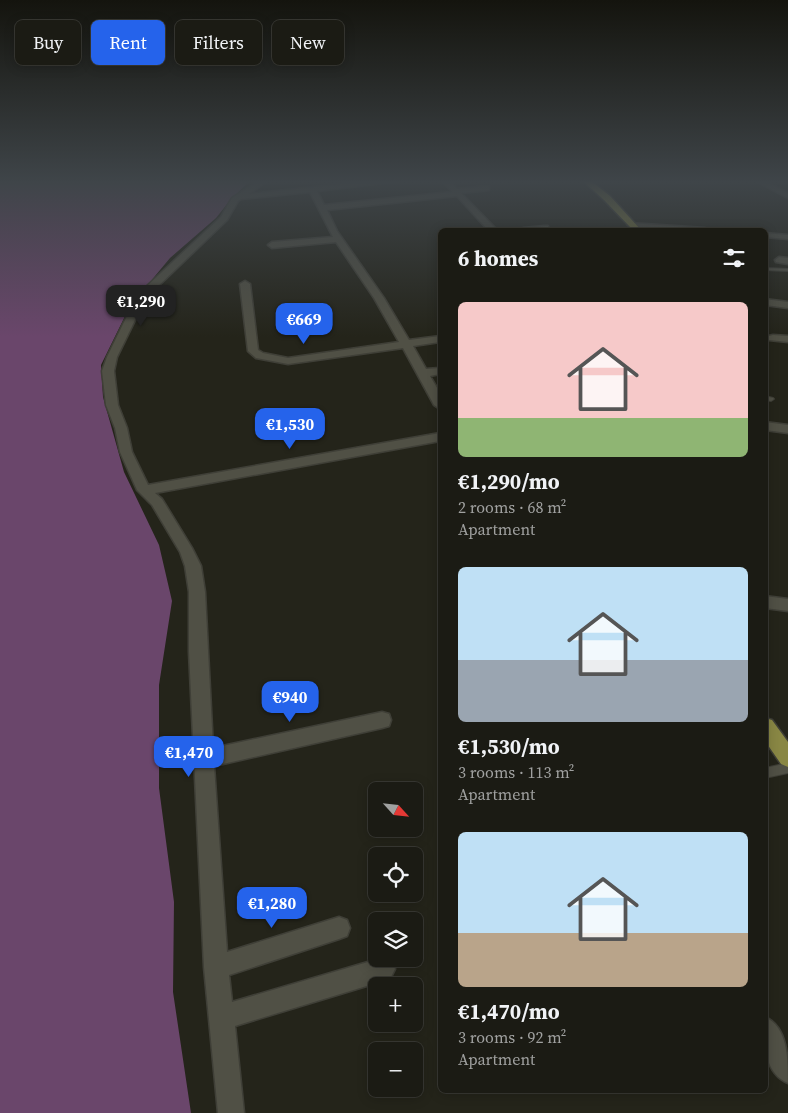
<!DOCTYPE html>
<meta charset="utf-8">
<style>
:root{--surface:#1b1b14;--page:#24241d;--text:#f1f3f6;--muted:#a0a1a0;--line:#393934;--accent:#2563eb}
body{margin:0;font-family:"Source Serif 4",serif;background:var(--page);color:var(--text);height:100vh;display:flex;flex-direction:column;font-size:19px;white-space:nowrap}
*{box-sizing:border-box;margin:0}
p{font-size:16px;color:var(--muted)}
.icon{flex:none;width:28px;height:28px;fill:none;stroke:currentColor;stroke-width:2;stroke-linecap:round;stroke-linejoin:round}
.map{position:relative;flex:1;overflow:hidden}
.side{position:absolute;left:438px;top:228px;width:330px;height:865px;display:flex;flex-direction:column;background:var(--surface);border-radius:8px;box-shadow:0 2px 12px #0003,0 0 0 1px var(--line)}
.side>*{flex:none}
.guide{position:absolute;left:15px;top:20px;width:348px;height:45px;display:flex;gap:10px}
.needle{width:32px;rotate:117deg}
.buttons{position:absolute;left:368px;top:782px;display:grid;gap:10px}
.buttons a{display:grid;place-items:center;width:55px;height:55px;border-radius:8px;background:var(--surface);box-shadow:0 2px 12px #0003,0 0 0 1px var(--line);font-size:25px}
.price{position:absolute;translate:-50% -42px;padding:0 11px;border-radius:10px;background:var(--accent);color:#fff;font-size:16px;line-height:32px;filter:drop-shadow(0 1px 2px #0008)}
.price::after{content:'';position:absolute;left:50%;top:30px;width:15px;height:11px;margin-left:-8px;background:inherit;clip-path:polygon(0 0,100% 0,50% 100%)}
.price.active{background:#222;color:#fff}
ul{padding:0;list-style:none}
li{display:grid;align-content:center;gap:10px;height:265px;padding:0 20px}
li span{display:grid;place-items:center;height:155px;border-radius:8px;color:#555}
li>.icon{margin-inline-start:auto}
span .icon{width:90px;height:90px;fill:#fffc;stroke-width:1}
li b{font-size:21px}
h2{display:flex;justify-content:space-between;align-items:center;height:60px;padding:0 20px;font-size:21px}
.chip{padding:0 18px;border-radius:8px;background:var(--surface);box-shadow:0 2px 12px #0003,0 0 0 1px var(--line);font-size:18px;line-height:45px}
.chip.active{background:var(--accent);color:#fff}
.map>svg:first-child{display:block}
.water{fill:#6a466b}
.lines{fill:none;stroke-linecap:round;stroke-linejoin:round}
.service-casing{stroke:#3f3f37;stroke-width:2}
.minor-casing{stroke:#3f3f37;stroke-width:3}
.primary-casing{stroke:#3f3f37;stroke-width:3}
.service{fill:#505045;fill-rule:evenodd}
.minor{fill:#505045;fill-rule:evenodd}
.primary{fill:#898744;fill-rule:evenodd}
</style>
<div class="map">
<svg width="788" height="1113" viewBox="0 0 788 1113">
<rect width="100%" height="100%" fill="#24241a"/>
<path class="water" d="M0,181H250L231,199L216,218L170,258L130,306L101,365L103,397L124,472L159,545L172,601L159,685V788L174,902L173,992L191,1113H0Z"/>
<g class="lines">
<defs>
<path id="service" d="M765,268L788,269V271L765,270Z
M765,396L773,398L774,399L771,401L765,400Z
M788,763V773L765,778V768Z"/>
<path id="minor" d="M259,181H267L249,194L371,181H399L317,191L324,205L452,192L443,181H450L457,189L486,186H489V190L461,193L497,230H488L457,196L327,210L337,231L384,298L409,340L440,336V342L413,346L426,369L440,368V374L430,376L440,393V409L434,405L403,348L288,364L256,358L248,351L240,284L245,281L250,284L258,350L263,353L288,358L399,342L374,298L336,242L272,248L268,245L272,242L333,237L310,192L241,199L238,201L227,220L154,290L136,318L117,357L114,371L118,405L127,428L132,452L148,485L440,433V441L155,493L162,499L192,548L201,566L205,592L213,748L382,712L389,714L391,720L389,726L382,728L214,766L227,952L339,917L347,920L350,928L347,936L339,939L229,975L232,1002L378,959L391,961L395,969L391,977L383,981L235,1026L244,1113H218L204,967L189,652V592L185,566L180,552L152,505L137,490L120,452L115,428L106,405L102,371L107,357L126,318L147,286L221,217L232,198Z
M756,181H765L788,193V198Z
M629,223L705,228L709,230L632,227L628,225Z
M545,226H548V230H519L523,228Z
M765,233L788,235V239L765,237Z
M779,257L788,258V264L776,262L775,260Z
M765,299L788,302V308L765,305Z
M773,335L788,336V342L769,340L768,338L769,336Z
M765,422L788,425V433L765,430Z
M765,596L788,599V611L765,608Z
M765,1017C788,1027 788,1059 788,1083C762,1072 765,1040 765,1017Z"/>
<path id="primary" d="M583,181H591L610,196L641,230H633L604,200Z
M765,718L772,720L788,742V767L781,764L765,741Z"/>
</defs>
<use href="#service" class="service-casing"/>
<use href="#minor" class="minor-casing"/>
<use href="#primary" class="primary-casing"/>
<use href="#service" class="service"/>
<use href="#minor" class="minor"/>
<use href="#primary" class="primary"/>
</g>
<linearGradient id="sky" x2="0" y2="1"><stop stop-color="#14140e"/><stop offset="0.54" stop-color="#3f4549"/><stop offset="1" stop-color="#3f4549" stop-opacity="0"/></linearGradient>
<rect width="788" height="337" fill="url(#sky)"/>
</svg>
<div class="buttons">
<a><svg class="needle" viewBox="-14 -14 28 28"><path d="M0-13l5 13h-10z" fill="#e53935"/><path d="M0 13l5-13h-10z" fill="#a0a1a0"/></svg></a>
<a><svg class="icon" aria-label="locate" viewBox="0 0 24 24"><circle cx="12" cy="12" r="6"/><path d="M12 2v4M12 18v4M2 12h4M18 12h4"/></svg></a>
<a><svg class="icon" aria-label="layers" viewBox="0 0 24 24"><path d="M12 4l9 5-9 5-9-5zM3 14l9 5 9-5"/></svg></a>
<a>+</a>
<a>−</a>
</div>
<b class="price active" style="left:141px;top:327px">€1,290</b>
<b class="price" style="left:304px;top:345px">€669</b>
<b class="price" style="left:290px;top:450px">€1,530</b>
<b class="price" style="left:290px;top:723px">€940</b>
<b class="price" style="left:189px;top:778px">€1,470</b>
<b class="price" style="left:272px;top:929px">€1,280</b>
<div class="guide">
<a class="chip">Buy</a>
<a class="chip active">Rent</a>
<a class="chip">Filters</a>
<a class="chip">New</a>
</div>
<section class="side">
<h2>6 homes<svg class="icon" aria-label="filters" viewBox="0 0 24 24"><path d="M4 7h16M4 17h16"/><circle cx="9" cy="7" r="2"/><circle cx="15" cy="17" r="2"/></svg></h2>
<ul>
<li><span style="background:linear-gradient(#f6c9c9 75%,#8fb573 0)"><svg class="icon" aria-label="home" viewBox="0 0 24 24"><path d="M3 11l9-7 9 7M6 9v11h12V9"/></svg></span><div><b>€1,290/mo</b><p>2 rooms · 68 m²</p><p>Apartment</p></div></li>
<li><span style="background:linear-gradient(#bfe0f5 60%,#9aa5b1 0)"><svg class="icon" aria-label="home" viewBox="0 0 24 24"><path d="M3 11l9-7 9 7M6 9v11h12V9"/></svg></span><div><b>€1,530/mo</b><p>3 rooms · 113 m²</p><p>Apartment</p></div></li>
<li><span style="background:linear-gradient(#bfe0f5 65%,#b9a48a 0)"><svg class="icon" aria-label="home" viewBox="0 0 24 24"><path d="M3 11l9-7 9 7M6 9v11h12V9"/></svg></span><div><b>€1,470/mo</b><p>3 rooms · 92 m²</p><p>Apartment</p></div></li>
</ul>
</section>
</div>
